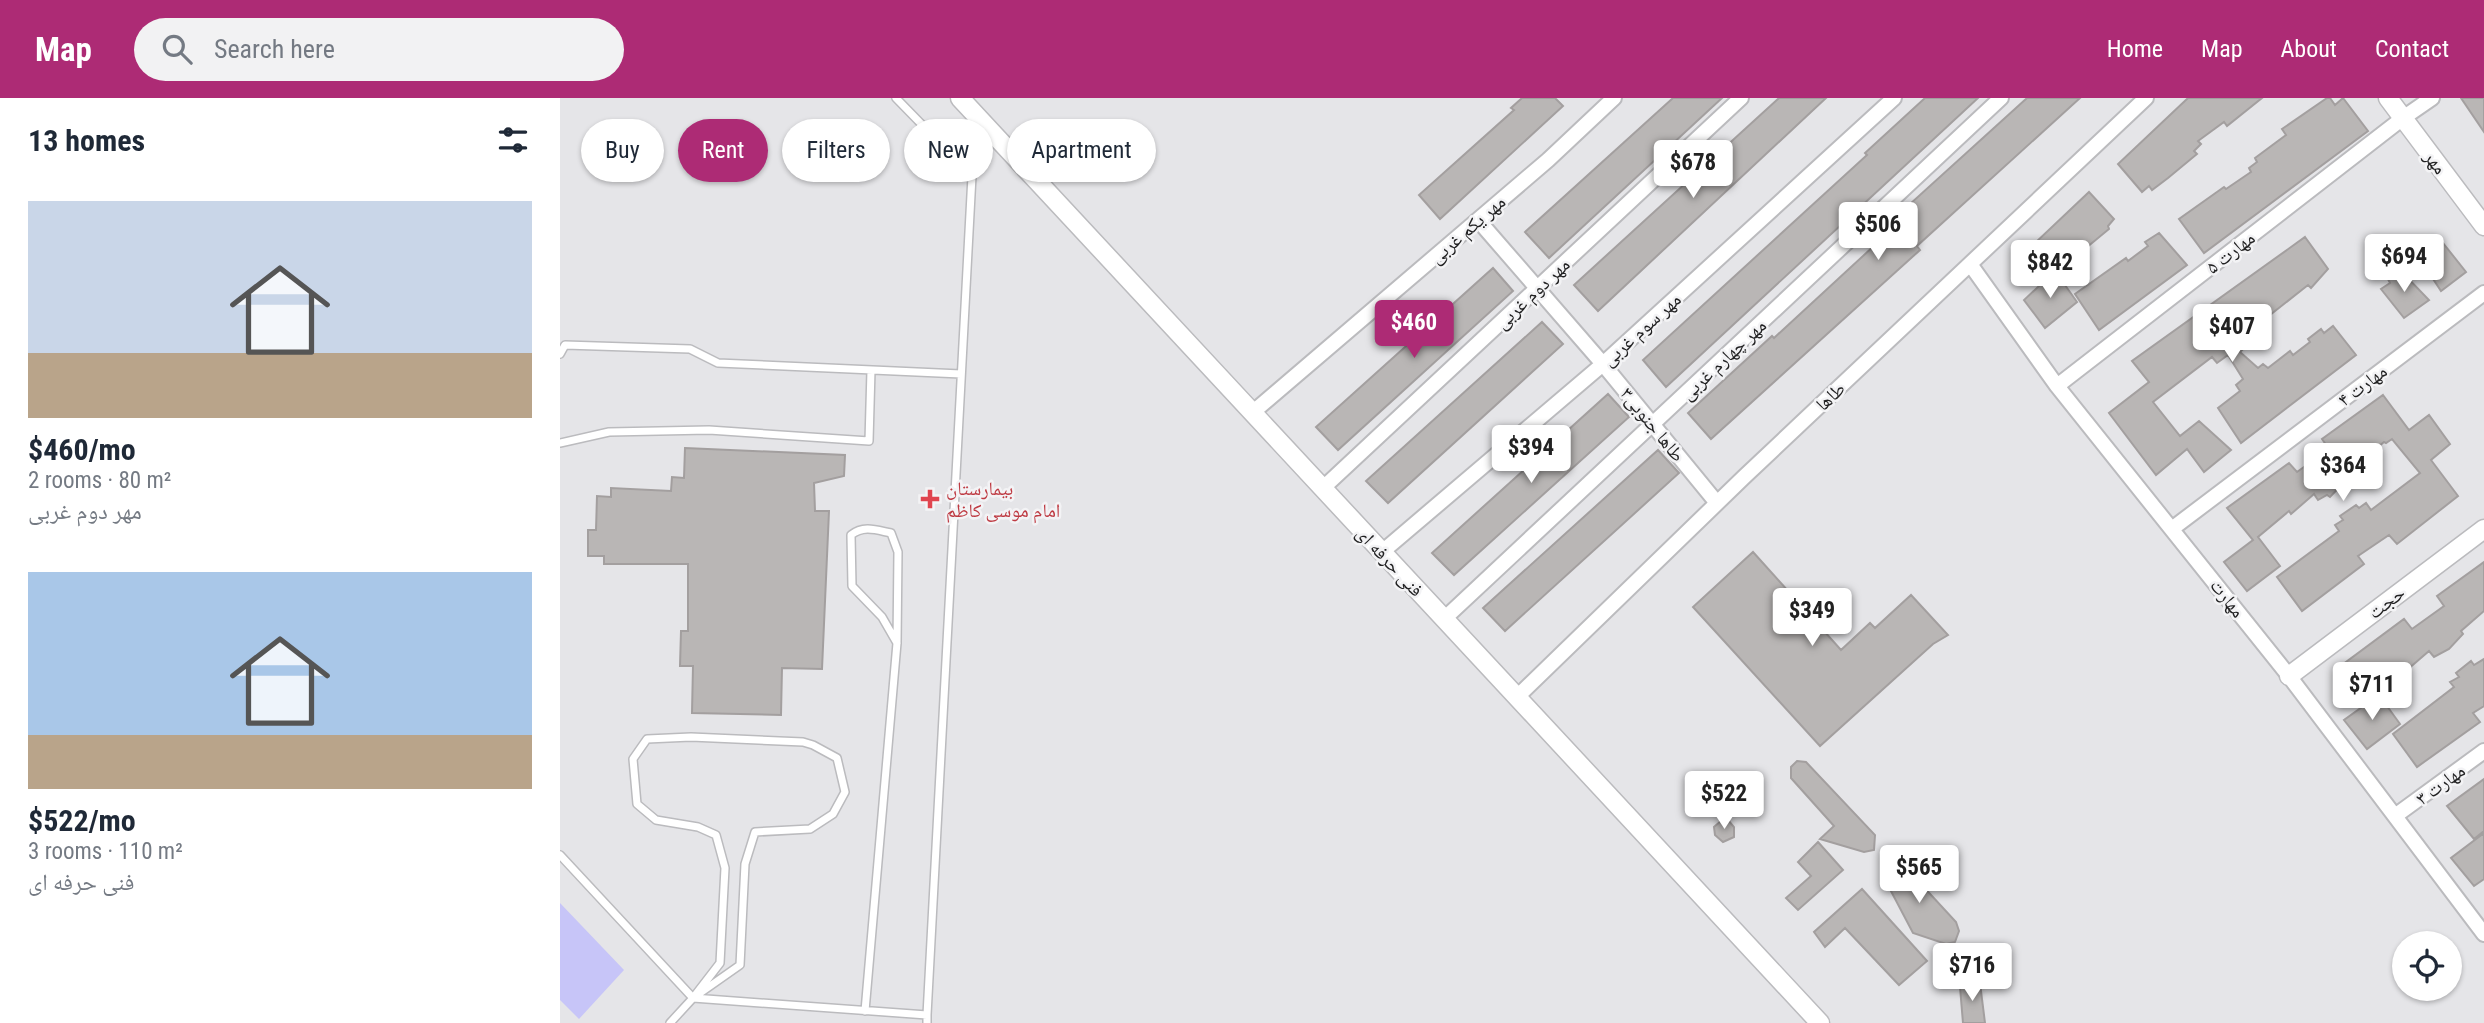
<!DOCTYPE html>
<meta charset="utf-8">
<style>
:root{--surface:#fff;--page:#f2f2f3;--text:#1f2937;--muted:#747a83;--accent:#ad2b75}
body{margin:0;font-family:"Roboto Condensed","Noto Naskh Arabic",sans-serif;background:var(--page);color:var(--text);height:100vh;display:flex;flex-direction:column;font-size:26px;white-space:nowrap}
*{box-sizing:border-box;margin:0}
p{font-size:23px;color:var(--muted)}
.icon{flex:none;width:38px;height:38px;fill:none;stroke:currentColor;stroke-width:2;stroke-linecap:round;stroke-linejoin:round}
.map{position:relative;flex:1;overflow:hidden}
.sheet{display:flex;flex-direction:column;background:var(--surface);width:560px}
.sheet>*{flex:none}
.hud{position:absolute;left:21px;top:21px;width:665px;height:63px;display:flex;gap:14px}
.tools{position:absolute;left:1832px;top:833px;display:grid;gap:14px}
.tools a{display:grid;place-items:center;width:70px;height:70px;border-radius:50%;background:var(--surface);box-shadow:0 2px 5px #0004;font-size:35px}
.price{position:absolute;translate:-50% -60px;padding:0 16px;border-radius:7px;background:#fff;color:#222;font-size:23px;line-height:46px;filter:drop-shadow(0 2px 4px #0008)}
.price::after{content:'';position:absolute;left:50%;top:42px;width:21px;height:16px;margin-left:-10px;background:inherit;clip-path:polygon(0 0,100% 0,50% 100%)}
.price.active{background:var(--accent);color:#fff}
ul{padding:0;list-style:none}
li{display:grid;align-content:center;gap:14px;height:371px;padding:0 28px}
li span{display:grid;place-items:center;height:217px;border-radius:0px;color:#555}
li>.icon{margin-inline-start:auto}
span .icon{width:126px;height:126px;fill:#fffc;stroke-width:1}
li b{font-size:30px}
h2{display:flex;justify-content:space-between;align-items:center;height:84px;padding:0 28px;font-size:30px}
.chip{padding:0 24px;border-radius:32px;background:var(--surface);box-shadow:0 2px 5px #0004;font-size:24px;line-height:63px}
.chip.active{background:var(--accent);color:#fff}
header{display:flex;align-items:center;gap:42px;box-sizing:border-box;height:98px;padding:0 35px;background:var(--accent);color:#fff}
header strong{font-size:33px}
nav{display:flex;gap:38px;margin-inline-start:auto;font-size:24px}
.search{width:490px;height:63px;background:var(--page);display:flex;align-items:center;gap:18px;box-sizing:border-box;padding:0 24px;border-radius:38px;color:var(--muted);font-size:26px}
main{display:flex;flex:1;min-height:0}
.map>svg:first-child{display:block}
.green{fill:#c7c5f8}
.building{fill:#b9b6b5;stroke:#a39f9f;stroke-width:2}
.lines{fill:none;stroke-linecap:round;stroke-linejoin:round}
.service-casing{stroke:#bbbbbe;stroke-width:10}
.minor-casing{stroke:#bbbbbe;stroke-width:18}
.tertiary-casing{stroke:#bbbbbe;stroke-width:21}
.service{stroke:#fff;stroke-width:7}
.minor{stroke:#fff;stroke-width:14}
.tertiary{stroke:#fff;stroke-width:18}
.health-dot{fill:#e0444e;stroke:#f3f3f5;stroke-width:2.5}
.labels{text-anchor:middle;stroke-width:5;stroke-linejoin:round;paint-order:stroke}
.street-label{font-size:19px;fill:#222223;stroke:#f3f3f5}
.health-label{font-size:19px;fill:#be3a42;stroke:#f3f3f5;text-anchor:start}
</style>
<header>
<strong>Map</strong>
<div class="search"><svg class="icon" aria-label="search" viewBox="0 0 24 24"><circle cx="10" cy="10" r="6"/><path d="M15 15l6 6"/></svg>Search here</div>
<nav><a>Home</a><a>Map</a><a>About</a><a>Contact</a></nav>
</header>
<main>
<section class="sheet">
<h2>13 homes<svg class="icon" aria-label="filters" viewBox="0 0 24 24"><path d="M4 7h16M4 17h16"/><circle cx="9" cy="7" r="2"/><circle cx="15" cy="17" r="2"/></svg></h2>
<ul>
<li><span style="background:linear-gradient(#c9d6e8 70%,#b9a48a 0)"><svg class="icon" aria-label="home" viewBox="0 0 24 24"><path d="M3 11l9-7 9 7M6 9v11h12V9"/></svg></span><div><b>$460/mo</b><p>2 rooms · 80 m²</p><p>مهر دوم غربی</p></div></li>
<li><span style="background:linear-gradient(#a9c7e8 75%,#b9a48a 0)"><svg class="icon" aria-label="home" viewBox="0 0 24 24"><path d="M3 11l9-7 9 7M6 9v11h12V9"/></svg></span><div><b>$522/mo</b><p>3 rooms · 110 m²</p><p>فنی حرفه ای</p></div></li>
</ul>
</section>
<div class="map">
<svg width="1924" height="925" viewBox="0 0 1924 925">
<rect width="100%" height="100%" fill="#e5e5e8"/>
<path class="green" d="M0,805L64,872L19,921L0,902Z"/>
<path class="building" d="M962,0H995L1003,8L880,121L859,97L954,12L951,10Z
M1113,0H1162L989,160L965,134Z
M1219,0H1266L1038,213L1014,187Z
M1365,0H1418L1106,289L1083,262L1307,57L1305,55Z
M1467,0H1520L1357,148L1360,152L1151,341L1128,315L1212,238L1214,240L1354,111L1350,106Z
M1628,0H1702L1667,28L1664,24L1638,43L1641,46L1634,53L1637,56L1608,80L1592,92L1589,88L1582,94L1558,66Z
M1767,0H1770L1775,7L1783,0L1808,33L1644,155L1619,121L1664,89L1666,91L1691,74L1689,70L1697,64L1695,60L1726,37L1722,31Z
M1901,0H1924V34Z
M1529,94L1554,121L1548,128L1549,131L1498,173L1475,145Z
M1599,135L1627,167L1539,232L1515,196L1566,160L1568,163L1588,148L1585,144Z
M1745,139L1768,171L1751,190L1748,187L1686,236L1690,242L1681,248L1683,251L1680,254L1698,270L1703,266L1708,270L1730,253L1733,257L1750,244L1748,241L1761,231L1764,235L1773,228L1796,257L1681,345L1658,310L1680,293L1676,287L1683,281L1668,257L1657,265L1652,259L1593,304L1620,338L1639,323L1671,352L1644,374L1627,351L1596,377L1549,315L1589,284L1572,263Z
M1883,145L1906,174L1881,193L1858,158L1871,148L1874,152Z
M933,170L953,193L778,352L756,329Z
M1840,172L1869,202L1844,220L1821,191L1830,185L1828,181Z
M1495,173L1517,204L1485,230L1464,202Z
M982,224L1003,246L828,405L806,383Z
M1048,296L1069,319L894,477L872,455Z
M1823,297L1849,332L1869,317L1890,346L1871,362L1898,398L1837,446L1829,437L1798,458L1804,466L1742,513L1717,479L1779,433L1775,427L1783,422L1780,418L1796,407L1799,410L1806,405L1811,412L1860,375L1832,341L1826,345L1824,344L1786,376L1788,380L1770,399L1767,397L1758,402L1754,396L1731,416L1729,413L1698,439L1720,468L1687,493L1664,464L1693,442L1667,410L1729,365L1737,374L1769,351L1762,341Z
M125,350L285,357L284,378L254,385L255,413H269L262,571L222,570L221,617L132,615L133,568H120L121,533H128V466H44V458H28V432H36L37,398L51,399V390L111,393L112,379L124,380Z
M1098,352L1119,375L945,533L923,510Z
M1193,454L1281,552L1310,525L1315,530L1351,497L1388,537L1373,546L1260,648L1133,509Z
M1924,464V513L1901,533L1903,536L1889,551L1874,559L1869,553L1847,572L1844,570L1809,600L1782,567L1844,521L1852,531L1884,508L1877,498Z
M1924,561V608L1913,615L1920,624L1857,669L1833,636L1894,589L1890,584L1899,579L1896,575L1911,563L1914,567Z
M1819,597L1840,626L1807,651L1784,622Z
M1237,663L1246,664L1315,737L1314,752L1304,754L1260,741L1274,728L1231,680V669Z
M1924,681V733L1914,741L1887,708Z
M1168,722L1174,729V739L1163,744L1155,737L1154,729L1161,723Z
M1924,735V781L1914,788L1891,760Z
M1258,744L1283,772L1238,812L1226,800L1251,778L1238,764Z
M1330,760L1334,761L1360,785L1396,824L1399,833L1395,844L1386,846L1353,835L1322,776L1323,762Z
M1302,791L1367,863L1339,887L1285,830L1265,849L1254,834Z
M1408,882H1415L1420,885L1425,925H1403L1400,889Z"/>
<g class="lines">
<defs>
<path id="service" d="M336,0L412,78L367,917
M0,256L5,247L130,251L158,265L401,276
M0,345L49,334L149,332L309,343L311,272
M131,639L243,644L253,647L277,660L285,694L273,716L250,731L195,734L185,766L180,867L133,900L160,865L165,770L156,737L138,729L96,722L77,706L73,661L87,641Z
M0,757L133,900
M305,913L337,545L338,454L331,435C316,432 304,427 291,437L292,488L322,519L337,545
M110,925L133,900L367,917V925"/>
<path id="minor" d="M918,122L1043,266L1157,405
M1410,166L1497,288L1729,578L1924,836
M1497,288L1843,20L1872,0
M692,315L988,62L1054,0
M763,390L1181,0
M1613,430L1924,195
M822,454L1043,266L1334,0
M884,521L1441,0
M957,599L1184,379L1586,0
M1835,718L1924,653"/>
<path id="tertiary" d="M400,0L1260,925
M1828,0L1924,128
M1729,578L1924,431"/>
</defs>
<use href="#service" class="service-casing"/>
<use href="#minor" class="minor-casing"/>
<use href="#tertiary" class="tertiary-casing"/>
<use href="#service" class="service"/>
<use href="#minor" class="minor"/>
<use href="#tertiary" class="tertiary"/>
</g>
<path class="health-dot" d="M366.5 390.5h7v7h7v7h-7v7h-7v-7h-7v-7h7z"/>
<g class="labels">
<g class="street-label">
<text transform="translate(1876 64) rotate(53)" y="7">مهر</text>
<text transform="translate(907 131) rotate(-41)" y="7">مهر یکم غربی</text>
<text transform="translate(1670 154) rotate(-38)" y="7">مهارت ۵</text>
<text transform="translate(972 195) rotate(-43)" y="7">مهر دوم غربی</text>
<text transform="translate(1081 231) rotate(-42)" y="7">مهر سوم غربی</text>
<text transform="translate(1163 261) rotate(-43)" y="7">مهر چهارم غربی</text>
<text transform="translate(1802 287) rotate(-37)" y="7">مهارت ۴</text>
<text transform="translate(1270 298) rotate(-43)" y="7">طاها</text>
<text transform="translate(1093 326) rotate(51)" y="7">طاها جنوبی۳</text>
<text transform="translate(830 463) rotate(47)" y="7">فنی حرفه ای</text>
<text transform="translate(1668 500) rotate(52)" y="7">مهارت</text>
<text transform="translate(1826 504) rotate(-37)" y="7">حجت</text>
<text transform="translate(1880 686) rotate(-36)" y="7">مهارت ۳</text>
</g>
<g class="health-label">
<text x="386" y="397">بیمارستان<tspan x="386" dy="22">امام موسی کاظم</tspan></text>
</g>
</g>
</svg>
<div class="tools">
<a><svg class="icon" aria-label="locate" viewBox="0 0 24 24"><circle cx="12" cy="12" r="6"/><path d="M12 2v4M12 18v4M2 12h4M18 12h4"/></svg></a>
</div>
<b class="price" style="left:1133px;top:102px">$678</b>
<b class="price" style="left:1318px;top:164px">$506</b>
<b class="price" style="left:1844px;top:196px">$694</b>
<b class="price" style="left:1490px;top:202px">$842</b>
<b class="price active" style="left:854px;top:262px">$460</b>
<b class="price" style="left:1672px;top:266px">$407</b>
<b class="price" style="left:971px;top:387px">$394</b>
<b class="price" style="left:1783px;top:405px">$364</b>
<b class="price" style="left:1252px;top:550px">$349</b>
<b class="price" style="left:1812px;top:624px">$711</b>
<b class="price" style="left:1164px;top:733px">$522</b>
<b class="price" style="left:1359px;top:807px">$565</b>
<b class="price" style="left:1412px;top:905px">$716</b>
<div class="hud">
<a class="chip">Buy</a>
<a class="chip active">Rent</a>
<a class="chip">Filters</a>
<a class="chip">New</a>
<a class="chip">Apartment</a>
</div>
</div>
</main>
